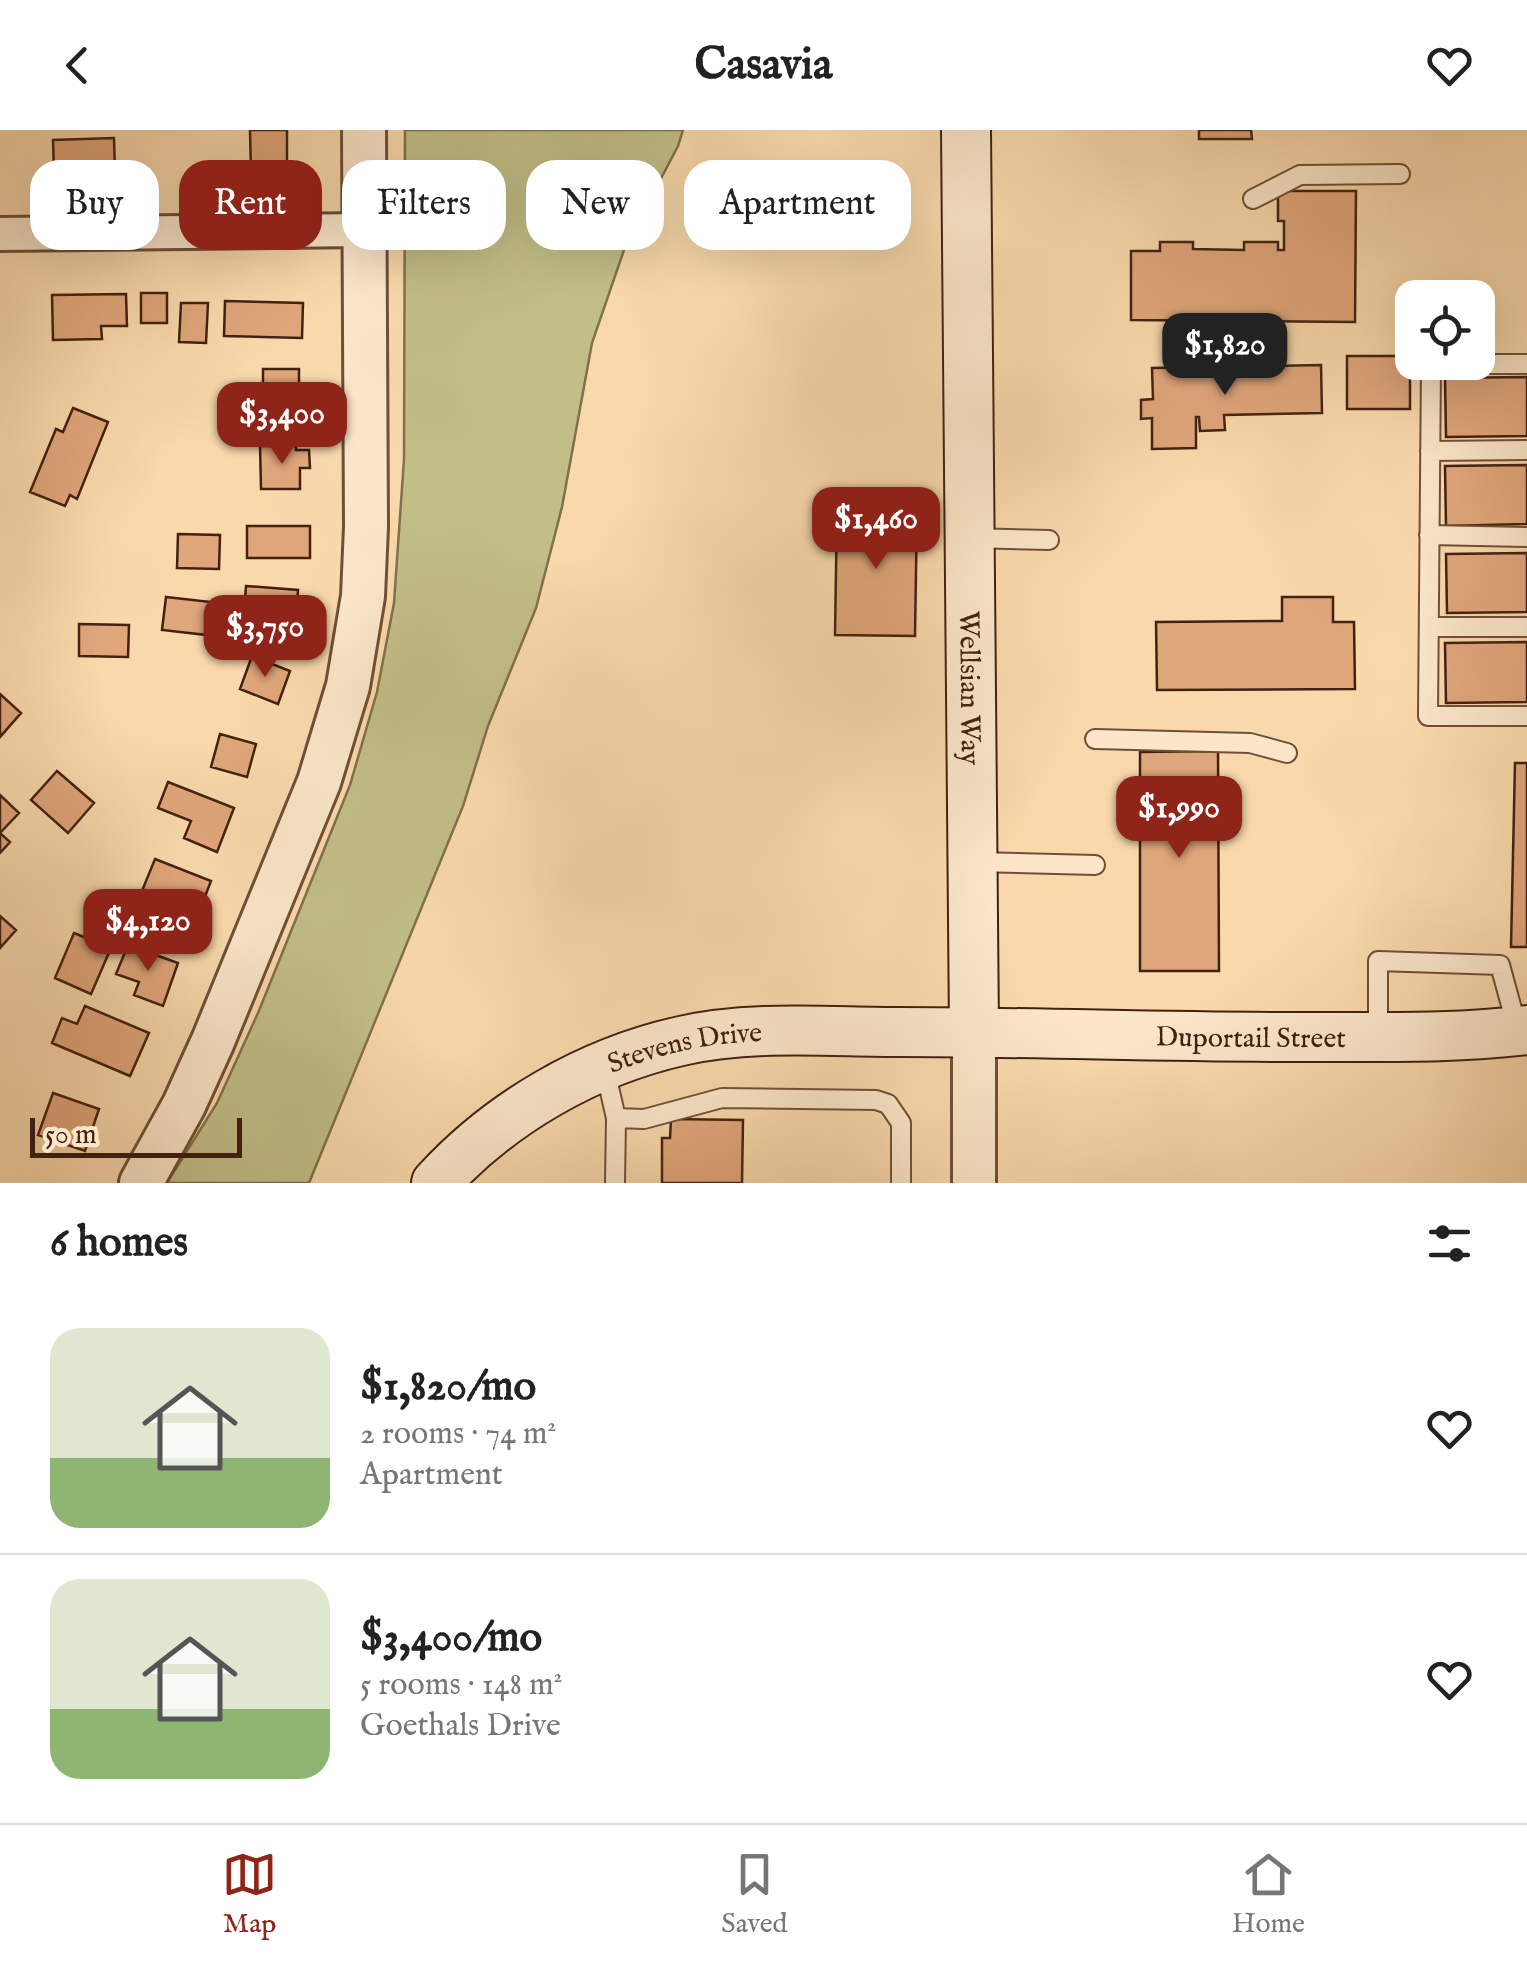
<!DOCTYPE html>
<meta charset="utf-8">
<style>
:root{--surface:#fff;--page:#f6f6f6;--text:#222;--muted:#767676;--line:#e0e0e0;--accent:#8f2418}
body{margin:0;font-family:"IM FELL English",serif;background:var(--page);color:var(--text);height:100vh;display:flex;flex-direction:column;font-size:38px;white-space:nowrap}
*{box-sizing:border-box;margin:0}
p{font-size:32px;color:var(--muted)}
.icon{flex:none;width:55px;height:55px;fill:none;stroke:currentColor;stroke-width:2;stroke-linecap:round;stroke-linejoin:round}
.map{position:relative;height:1053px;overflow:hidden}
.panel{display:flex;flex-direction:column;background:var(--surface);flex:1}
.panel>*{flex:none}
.top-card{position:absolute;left:30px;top:30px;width:1000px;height:90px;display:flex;gap:20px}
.tools{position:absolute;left:1395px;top:150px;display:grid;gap:20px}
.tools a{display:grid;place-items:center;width:100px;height:100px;border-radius:20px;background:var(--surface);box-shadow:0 10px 40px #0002;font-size:50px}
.scale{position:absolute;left:30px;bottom:25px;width:212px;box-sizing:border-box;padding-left:10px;border:5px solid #422111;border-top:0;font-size:28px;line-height:35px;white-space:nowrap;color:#422111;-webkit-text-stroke:8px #fbe6c9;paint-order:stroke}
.price{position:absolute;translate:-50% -85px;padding:0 22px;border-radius:20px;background:var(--accent);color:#fff;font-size:32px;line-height:65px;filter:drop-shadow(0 2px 5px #0008)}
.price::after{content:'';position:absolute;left:50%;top:60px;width:30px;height:22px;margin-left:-15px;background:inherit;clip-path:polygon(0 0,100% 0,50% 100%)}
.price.active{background:#222;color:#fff}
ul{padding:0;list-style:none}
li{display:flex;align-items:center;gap:30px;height:250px;padding:0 50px}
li+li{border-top:2px solid var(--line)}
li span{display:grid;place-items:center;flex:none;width:280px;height:200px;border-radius:30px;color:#555}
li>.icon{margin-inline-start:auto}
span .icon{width:120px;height:120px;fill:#fffc;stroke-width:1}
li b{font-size:42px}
h2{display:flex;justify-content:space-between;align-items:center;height:120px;padding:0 50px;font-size:42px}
.tag{padding:0 35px;border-radius:30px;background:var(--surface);box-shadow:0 10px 40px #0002;font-size:35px;line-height:90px}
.tag.active{background:var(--accent);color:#fff}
header{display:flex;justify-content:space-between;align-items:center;height:130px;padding:0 50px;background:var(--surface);font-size:45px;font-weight:800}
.dock{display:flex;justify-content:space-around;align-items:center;height:140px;border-top:2px solid var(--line);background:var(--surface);font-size:28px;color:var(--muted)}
.dock a{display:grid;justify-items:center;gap:5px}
.dock .active{color:var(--accent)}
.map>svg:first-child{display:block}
.green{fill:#c1be87;stroke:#82704c;stroke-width:2.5}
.building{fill:#e0a67b;stroke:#422111;stroke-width:2.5}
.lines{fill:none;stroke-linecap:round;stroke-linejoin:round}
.service-casing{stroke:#704f38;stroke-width:22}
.minor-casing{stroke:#704f38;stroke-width:38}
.tertiary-casing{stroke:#704f38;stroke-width:48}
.secondary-casing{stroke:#422111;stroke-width:52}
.service{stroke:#fbe6c9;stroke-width:18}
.minor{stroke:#fbe6c9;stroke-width:32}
.tertiary{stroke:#fbe6c9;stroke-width:42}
.secondary{stroke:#fbe6c9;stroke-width:48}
.labels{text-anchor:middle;stroke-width:9;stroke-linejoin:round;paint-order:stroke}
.street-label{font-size:28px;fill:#422111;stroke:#fbe6c9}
</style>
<header><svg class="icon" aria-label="back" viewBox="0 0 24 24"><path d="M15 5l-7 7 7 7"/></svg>Casavia<svg class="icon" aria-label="heart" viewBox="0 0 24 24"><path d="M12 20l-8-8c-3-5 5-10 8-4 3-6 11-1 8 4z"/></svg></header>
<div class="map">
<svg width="1527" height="1053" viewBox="0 0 1527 1053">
<rect width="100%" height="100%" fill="#f9d9ac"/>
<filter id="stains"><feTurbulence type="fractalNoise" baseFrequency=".002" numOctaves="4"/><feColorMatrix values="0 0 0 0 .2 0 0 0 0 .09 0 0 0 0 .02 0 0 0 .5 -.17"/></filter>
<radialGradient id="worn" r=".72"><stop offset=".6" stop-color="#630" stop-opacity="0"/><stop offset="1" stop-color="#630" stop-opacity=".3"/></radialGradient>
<path class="green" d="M405,0H683L678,16L625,117L592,213L562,377L536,478L488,596L463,676L309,1053H167L217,973L258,883L350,655L377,562L394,473L404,329Z"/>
<path class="building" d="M250,0H287V43H251Z
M1199,0H1251L1252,9H1199Z
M114,8L115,42L54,43L53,10Z
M1278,61H1356L1355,192L1131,190V121H1160V112H1193V119L1244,120V112H1278V120H1284V91H1278Z
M141,163H167V193H141Z
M126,164L127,196H101L102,209L53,210L52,165Z
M225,171L303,173L302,208L224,206Z
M181,173H208L206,213L179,212Z
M1347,226H1410V279H1347Z
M1321,235L1322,283L1224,285L1225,300L1200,301L1199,287H1196V318L1152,319V288L1141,289V270L1153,269L1152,238Z
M263,239H299V279H263Z
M1527,247V306L1446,307L1445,248Z
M73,278L108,292L77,369L70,365L65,376L30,362L56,299L63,302Z
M260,316H296V320H309L310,338H300V359H261Z
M1527,335V394L1446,396L1445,336Z
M837,377L917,378L915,506L835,505Z
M247,396H310V428H247Z
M178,404L220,405L219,439L177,438Z
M1527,423V482L1447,483L1446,424Z
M246,456L298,460L295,501L243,497Z
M166,467L211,472L207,505L162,500Z
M1282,467H1333V492H1354L1355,559L1157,560L1156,492L1282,491Z
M79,494L129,495L128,527L79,526Z
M1527,512V572L1446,573L1445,513Z
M252,526L290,541L278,574L240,559Z
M0,564L21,583L0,607Z
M220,604L256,614L247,647L211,637Z
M1218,621L1219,841H1140V622Z
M1515,633H1527V817H1511Z
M57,641L94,673L68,703L31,670Z
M168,652L234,678L217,722L184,708L191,691L158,678Z
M0,665L19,683L0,703L10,712L0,723Z
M155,729L211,751L194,795L137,773Z
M0,786L16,800L0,818Z
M74,803L111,818L91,864L55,848Z
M128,815L178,833L163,876L134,865L139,852L116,844Z
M85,876L149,903L130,946L52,913L62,888L77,894Z
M53,963L99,979L85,1021L38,1005Z
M671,989L743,990L742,1053H662V1008H670Z"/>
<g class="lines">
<defs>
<path id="service" d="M1253,69L1300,45L1400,44
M1527,234H1431L1428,586H1527
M1430,321L1527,320
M1429,405L1527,407
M969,408L1049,410
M1429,497H1527
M1095,609L1250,613L1287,623
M976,732L1095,735
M1378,904V831L1500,835L1518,901
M605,940L616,988L615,1053
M616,988L644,989L722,968L876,970L888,974L901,993V1053"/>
<path id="minor" d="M0,104L364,100"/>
<path id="tertiary" d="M974,901V1053
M141,1053L184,975L213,911L319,652L348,556L363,466L366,397L364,0"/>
<g id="secondary">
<path id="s1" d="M966,0L974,901"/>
<path id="s2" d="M436,1053C500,983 588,932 681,911C751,895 828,902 900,902C1043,902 1187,908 1331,907C1396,907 1462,908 1527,900"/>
</g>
</defs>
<use href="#service" class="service-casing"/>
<use href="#minor" class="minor-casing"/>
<use href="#tertiary" class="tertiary-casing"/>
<use href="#secondary" class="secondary-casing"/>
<use href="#service" class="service"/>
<use href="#minor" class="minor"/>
<use href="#tertiary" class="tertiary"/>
<use href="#secondary" class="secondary"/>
</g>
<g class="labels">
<g class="street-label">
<text dy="10" stroke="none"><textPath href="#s1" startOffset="558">Wellsian Way</textPath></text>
<text dy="10" stroke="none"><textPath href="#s2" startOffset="858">Duportail Street</textPath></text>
<text dy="10" stroke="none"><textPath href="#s2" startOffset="290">Stevens Drive</textPath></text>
</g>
</g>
<rect width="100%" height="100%" filter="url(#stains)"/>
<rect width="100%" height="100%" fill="url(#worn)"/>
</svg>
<div class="tools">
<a><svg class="icon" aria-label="locate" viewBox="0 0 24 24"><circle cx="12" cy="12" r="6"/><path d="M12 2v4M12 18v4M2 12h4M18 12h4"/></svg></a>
</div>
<div class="scale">50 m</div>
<b class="price active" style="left:1225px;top:268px">$1,820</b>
<b class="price" style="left:282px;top:337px">$3,400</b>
<b class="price" style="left:876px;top:442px">$1,460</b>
<b class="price" style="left:265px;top:550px">$3,750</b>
<b class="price" style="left:1179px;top:731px">$1,990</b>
<b class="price" style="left:148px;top:844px">$4,120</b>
<div class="top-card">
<a class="tag">Buy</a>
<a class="tag active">Rent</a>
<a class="tag">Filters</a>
<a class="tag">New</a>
<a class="tag">Apartment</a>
</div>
</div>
<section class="panel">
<h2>6 homes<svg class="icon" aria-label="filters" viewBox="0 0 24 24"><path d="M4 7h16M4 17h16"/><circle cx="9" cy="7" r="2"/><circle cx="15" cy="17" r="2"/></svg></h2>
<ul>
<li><span style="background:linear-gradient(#dfe7d0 65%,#8fb573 0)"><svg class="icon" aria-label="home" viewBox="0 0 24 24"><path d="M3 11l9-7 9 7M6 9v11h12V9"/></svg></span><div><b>$1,820/mo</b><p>2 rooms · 74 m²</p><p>Apartment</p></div><svg class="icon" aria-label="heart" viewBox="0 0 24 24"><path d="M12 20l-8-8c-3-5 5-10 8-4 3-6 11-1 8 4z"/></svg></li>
<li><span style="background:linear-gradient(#dfe7d0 65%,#8fb573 0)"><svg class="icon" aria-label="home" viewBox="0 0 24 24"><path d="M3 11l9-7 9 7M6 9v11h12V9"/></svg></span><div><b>$3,400/mo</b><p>5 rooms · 148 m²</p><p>Goethals Drive</p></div><svg class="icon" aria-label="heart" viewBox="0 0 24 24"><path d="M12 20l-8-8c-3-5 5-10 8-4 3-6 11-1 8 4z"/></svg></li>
</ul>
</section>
<nav class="dock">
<a class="active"><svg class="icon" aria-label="map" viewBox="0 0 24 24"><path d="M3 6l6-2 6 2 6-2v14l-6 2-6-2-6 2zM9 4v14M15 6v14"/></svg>Map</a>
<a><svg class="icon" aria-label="saved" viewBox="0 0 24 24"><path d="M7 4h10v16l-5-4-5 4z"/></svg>Saved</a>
<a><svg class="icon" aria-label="home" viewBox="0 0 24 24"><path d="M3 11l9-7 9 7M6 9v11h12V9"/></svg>Home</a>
</nav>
